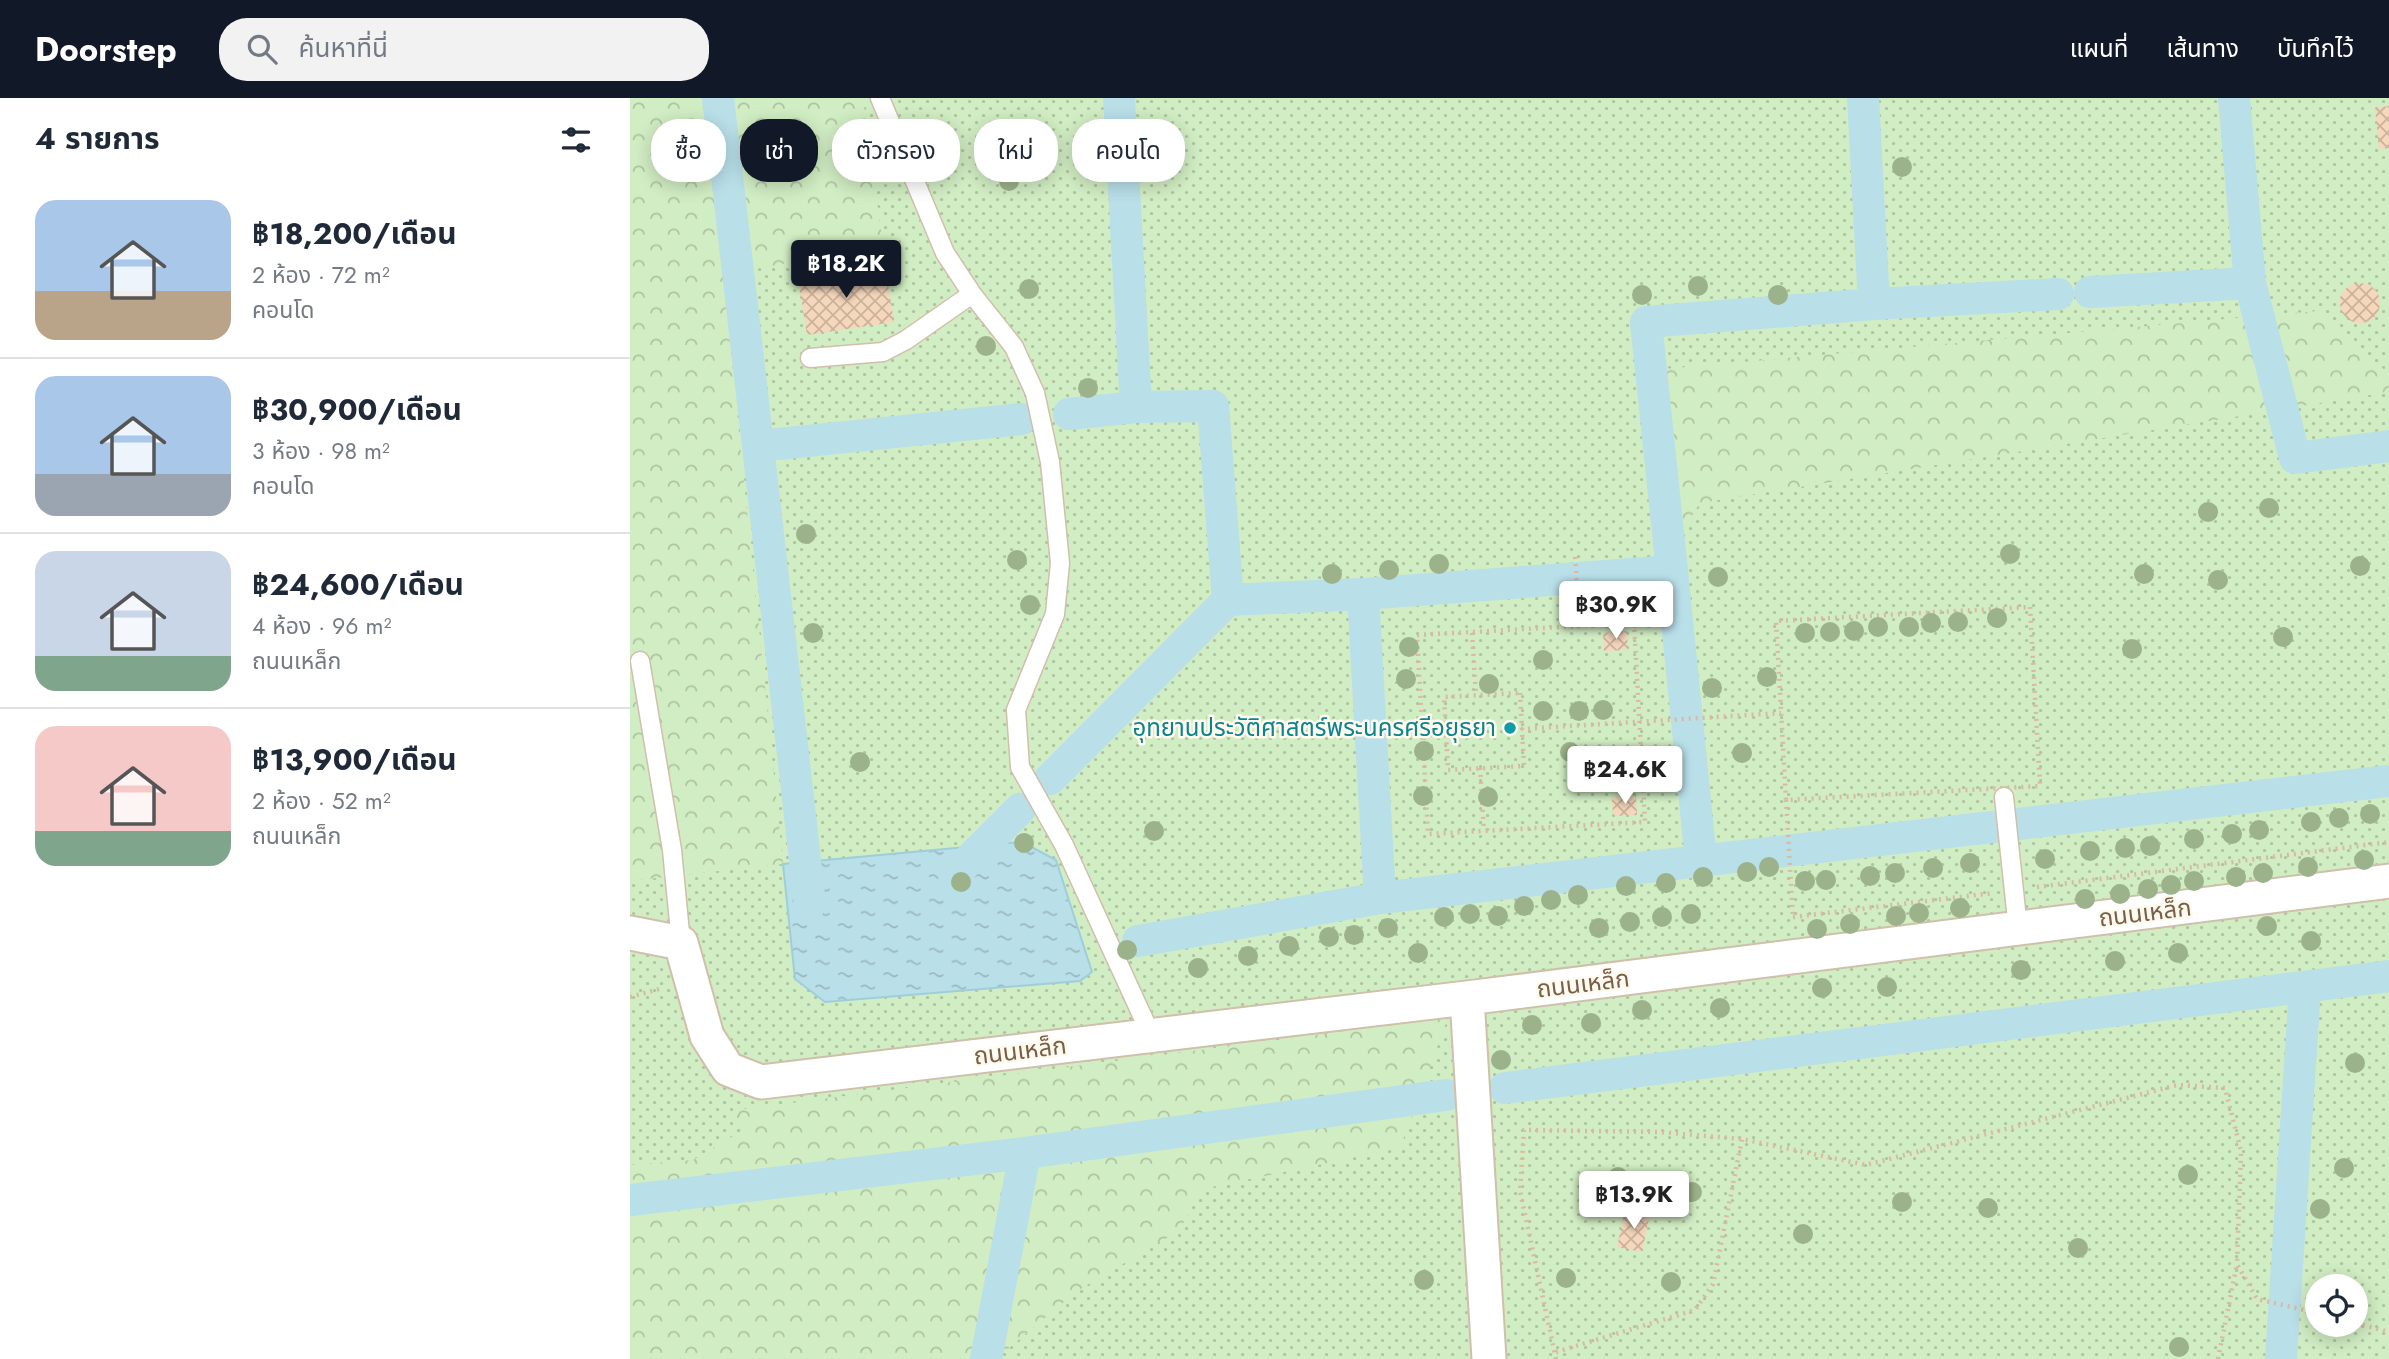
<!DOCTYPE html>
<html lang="th">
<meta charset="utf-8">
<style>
:root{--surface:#fff;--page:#f2f2f3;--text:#1f2937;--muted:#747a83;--line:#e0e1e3;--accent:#111827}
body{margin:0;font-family:Jost,"Noto Sans Thai",sans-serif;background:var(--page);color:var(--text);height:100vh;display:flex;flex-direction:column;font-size:26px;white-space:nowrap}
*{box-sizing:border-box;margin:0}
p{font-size:23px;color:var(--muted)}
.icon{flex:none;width:38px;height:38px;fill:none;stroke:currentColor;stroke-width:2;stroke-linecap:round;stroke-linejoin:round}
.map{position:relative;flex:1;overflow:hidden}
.side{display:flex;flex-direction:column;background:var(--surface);width:630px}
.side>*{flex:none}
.hud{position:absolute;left:21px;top:21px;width:665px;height:63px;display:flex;gap:14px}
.controls{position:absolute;left:1675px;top:1176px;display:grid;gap:14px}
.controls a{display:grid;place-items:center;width:63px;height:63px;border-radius:50%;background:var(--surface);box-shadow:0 4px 18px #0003;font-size:35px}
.price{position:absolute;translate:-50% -60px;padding:0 16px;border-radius:7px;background:#fff;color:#222;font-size:23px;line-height:46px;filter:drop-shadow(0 2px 4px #0008)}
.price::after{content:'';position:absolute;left:50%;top:42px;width:21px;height:16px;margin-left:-10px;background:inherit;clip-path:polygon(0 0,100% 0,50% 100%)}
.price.on{background:var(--accent);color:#fff}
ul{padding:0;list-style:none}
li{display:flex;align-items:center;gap:21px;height:175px;padding:0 35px}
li+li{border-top:2px solid var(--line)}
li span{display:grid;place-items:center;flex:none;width:196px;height:140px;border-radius:21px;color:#555}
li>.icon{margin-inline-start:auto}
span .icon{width:84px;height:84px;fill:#fffc;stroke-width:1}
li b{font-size:30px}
h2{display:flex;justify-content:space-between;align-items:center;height:84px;padding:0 35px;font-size:30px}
.chip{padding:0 24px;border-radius:28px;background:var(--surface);box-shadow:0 4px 18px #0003;font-size:24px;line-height:63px}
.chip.on{background:var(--accent);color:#fff}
header{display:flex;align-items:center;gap:42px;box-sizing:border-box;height:98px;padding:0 35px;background:var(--accent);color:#fff}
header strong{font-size:33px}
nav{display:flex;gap:38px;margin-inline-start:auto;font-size:24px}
.search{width:490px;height:63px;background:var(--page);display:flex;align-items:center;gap:18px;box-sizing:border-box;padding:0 24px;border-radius:28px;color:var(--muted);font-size:26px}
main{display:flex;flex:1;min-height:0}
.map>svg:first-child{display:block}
.grass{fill:url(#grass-dots);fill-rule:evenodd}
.forest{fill:url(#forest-crowns)}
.water{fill:url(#water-ripples);stroke:#9fcedb;stroke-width:2}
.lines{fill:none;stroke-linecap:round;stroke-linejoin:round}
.canal{stroke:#b9dfe9;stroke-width:32}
.building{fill:url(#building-cross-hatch)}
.lane-casing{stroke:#d0bfab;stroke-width:21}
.street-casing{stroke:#d0bfab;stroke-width:37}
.path{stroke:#daba9f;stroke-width:4.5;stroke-dasharray:2 5;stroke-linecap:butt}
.lane{stroke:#fff;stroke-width:18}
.street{stroke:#fff;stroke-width:33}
.tree{fill:#9cb28a}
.culture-dot{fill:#0f9aa8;stroke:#fffaee;stroke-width:2.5}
.labels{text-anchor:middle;stroke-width:5;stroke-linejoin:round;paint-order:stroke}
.culture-label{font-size:24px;fill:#0d838f;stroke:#fffaee;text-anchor:end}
.street-label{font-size:24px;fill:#795e49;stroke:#fffaee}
</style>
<header>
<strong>Doorstep</strong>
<div class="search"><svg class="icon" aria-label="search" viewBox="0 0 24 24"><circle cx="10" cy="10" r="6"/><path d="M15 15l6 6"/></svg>ค้นหาที่นี่</div>
<nav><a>แผนที่</a><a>เส้นทาง</a><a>บันทึกไว้</a></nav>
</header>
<main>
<section class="side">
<h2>4 รายการ<svg class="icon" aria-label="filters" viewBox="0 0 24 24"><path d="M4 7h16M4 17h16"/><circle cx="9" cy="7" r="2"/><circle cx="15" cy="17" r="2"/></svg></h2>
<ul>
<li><span style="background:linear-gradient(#a9c7e8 65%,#b9a48a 0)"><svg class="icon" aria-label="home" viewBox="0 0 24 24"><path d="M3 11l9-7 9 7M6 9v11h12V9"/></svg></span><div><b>฿18,200/เดือน</b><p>2 ห้อง · 72 m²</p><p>คอนโด</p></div></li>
<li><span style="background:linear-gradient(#a9c7e8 70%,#9aa5b1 0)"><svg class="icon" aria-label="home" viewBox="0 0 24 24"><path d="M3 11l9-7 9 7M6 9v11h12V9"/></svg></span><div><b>฿30,900/เดือน</b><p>3 ห้อง · 98 m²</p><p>คอนโด</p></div></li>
<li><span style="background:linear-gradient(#c9d6e8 75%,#7fa58c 0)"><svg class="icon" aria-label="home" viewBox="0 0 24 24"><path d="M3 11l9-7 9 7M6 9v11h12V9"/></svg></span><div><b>฿24,600/เดือน</b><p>4 ห้อง · 96 m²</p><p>ถนนเหล็ก</p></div></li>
<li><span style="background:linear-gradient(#f6c9c9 75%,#7fa58c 0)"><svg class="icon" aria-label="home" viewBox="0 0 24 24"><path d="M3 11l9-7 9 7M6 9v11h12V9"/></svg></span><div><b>฿13,900/เดือน</b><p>2 ห้อง · 52 m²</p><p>ถนนเหล็ก</p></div></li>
</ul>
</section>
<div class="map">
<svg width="1759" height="1261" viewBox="0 0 1759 1261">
<defs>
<pattern id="grass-dots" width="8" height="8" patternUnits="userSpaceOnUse" patternTransform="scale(1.75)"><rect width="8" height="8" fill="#d1edc3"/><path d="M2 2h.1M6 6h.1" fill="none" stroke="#aec3a0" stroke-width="1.8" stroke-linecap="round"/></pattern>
<pattern id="forest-crowns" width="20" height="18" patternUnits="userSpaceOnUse" patternTransform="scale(1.75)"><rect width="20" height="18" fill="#d1edc3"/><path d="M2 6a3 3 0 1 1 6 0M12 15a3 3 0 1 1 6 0" fill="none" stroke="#aec3a0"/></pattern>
<pattern id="water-ripples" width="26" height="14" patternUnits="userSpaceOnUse" patternTransform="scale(1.75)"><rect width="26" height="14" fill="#b9dfe9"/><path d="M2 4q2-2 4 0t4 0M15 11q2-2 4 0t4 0" fill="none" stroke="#9bb8bf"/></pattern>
<pattern id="building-cross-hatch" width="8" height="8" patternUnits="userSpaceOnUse" patternTransform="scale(1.75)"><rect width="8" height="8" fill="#f5d7bc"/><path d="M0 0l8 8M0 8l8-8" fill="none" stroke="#cbb29b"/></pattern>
</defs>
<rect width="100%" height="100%" fill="#fef6e7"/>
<path class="grass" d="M0,0H1759V1261H0ZM1687,1188H1726V1227H1687Z"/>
<path class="forest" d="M0,0H233L253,147L93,177L153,766L0,783Z
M1687,213L1759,276V294L1070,405L1056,427L1037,429L1022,272Z
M818,920L770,1050L572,1091L549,1133L447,1193L366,1261H0V1067L63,1062L113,1032L106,1012Z"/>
<path class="water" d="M392,744L426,762L462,874L450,883L195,904L165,881L153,766Z"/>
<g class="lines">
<path class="canal" d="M88,0L128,348L392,321
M489,0L506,309
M1233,0L1244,206
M1604,0L1620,185
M1460,194L1620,185L1665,360L1759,348
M439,316L506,309L583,308L598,502L733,496L1042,473L1016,224L1244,206L1428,196
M128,348L180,806
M1042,473L1071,763
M733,496L750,800
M420,681L598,502
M324,777L390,711
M508,843L750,800L1759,683
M875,990L1759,878
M0,1102L395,1055L816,997
M356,1261L395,1055
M1651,1261L1675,889"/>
</g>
<path class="building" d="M1759,8V50L1749,51L1745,10Z
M255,167L264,224L177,237L168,181Z
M1710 205a20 20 0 1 1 40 0a20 20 0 1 1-40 0Z
M997,533L998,552L974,553L973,535Z
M1006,698L1007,717L983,718L982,700Z
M995,1111L1020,1116L1012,1154L987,1149Z"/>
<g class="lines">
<defs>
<path id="lane" d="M250,0L315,155L342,196L384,249L405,295L420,364L430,465L425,516L386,612L390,669L434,747L521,937
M180,260L253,254L276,242L342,196
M10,563L42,752L51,845
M1374,699L1388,831"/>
<path id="street" d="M0,835L51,845L77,938L98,971L131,984L837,900L1759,783
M837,900L859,1261"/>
</defs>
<use href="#lane" class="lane-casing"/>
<use href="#street" class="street-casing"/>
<path class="path" d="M945,459L950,528
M1400,509L1410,688L1156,702L1146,523Z
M1004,525L1015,724L798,736L787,537Z
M842,535L846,597
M890,595L894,668L818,672L814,599Z
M891,631L1151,615
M793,637L816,636
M850,670L854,733
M1156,702L1163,820
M1407,789L1759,744
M1163,819L1363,795
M0,899L33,890
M1726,1225L1759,1234
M926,1254L1065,1212L1083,1186L1112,1041
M926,1261L890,1093L894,1032L1029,1034L1112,1041L1236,1067L1547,987L1595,990L1611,1053L1607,1166L1627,1201L1687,1215
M1588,1261L1607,1166"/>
<use href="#lane" class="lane"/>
<use href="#street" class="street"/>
</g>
<g class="tree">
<circle cx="1272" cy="69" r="10"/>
<circle cx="379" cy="83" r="10"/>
<circle cx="1068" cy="188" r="10"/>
<circle cx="399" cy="191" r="10"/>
<circle cx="1012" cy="197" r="10"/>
<circle cx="1148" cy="197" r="10"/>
<circle cx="356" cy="248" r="10"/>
<circle cx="458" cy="290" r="10"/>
<circle cx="1639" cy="410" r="10"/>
<circle cx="1578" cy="414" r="10"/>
<circle cx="176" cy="436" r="10"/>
<circle cx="1380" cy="456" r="10"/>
<circle cx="387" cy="462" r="10"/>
<circle cx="809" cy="466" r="10"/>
<circle cx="1730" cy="468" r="10"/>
<circle cx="759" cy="472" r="10"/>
<circle cx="702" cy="476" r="10"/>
<circle cx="1514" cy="476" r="10"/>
<circle cx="1088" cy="479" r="10"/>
<circle cx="1588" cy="482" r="10"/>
<circle cx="400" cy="507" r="10"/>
<circle cx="1367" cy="520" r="10"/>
<circle cx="1328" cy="524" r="10"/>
<circle cx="1301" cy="525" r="10"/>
<circle cx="1248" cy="529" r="10"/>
<circle cx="1279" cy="529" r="10"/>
<circle cx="1224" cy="533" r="10"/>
<circle cx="1200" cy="534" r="10"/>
<circle cx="183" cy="535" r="10"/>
<circle cx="1175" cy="535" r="10"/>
<circle cx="1653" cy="539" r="10"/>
<circle cx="779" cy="549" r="10"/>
<circle cx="1502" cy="551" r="10"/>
<circle cx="913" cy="562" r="10"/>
<circle cx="1137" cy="579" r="10"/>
<circle cx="776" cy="581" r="10"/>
<circle cx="859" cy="586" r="10"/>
<circle cx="1082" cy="590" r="10"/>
<circle cx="973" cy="612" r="10"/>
<circle cx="913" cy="613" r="10"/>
<circle cx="949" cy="613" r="10"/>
<circle cx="794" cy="653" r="10"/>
<circle cx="940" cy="654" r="10"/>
<circle cx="1112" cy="655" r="10"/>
<circle cx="230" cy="664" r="10"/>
<circle cx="948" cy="675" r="10"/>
<circle cx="979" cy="677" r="10"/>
<circle cx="793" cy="698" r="10"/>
<circle cx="858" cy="699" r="10"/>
<circle cx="1740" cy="716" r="10"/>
<circle cx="1709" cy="720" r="10"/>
<circle cx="1681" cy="724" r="10"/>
<circle cx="1629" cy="732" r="10"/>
<circle cx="524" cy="733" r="10"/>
<circle cx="1602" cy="736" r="10"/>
<circle cx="1564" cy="741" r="10"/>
<circle cx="394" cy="745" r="10"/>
<circle cx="1520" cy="748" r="10"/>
<circle cx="1495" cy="750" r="10"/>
<circle cx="1460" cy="753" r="10"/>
<circle cx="1415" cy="761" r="10"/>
<circle cx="1734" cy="762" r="10"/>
<circle cx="1340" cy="765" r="10"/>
<circle cx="1139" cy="769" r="10"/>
<circle cx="1678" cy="769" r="10"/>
<circle cx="1303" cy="770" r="10"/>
<circle cx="1117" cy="774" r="10"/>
<circle cx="1265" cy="775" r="10"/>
<circle cx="1633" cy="775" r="10"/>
<circle cx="1240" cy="778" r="10"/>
<circle cx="1073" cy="779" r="10"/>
<circle cx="1606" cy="779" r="10"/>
<circle cx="1196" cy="782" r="10"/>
<circle cx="1175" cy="783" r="10"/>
<circle cx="1564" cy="783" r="10"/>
<circle cx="331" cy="784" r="10"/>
<circle cx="1036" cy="785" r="10"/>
<circle cx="1541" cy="787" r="10"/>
<circle cx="996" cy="788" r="10"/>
<circle cx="1518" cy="791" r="10"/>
<circle cx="1490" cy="796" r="10"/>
<circle cx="948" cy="797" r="10"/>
<circle cx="1455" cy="801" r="10"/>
<circle cx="921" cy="802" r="10"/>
<circle cx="894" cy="808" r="10"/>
<circle cx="1330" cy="810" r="10"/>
<circle cx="1289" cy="815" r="10"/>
<circle cx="840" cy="816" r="10"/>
<circle cx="1061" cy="816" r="10"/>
<circle cx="868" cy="818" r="10"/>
<circle cx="1266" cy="818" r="10"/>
<circle cx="814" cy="819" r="10"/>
<circle cx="1032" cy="819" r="10"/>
<circle cx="1000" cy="824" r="10"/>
<circle cx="1220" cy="826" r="10"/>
<circle cx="1637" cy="828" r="10"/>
<circle cx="758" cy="830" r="10"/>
<circle cx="969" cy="830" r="10"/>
<circle cx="1187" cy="831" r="10"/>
<circle cx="724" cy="837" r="10"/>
<circle cx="699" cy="839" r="10"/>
<circle cx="1681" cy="843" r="10"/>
<circle cx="659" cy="848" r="10"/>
<circle cx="497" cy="852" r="10"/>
<circle cx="788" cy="855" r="10"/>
<circle cx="1548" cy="855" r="10"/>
<circle cx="618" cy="858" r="10"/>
<circle cx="1485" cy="863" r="10"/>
<circle cx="568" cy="870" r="10"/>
<circle cx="1391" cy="872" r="10"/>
<circle cx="1257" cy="889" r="10"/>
<circle cx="1192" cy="890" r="10"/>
<circle cx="1090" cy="910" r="10"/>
<circle cx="1012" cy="912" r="10"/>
<circle cx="961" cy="925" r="10"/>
<circle cx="902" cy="927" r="10"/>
<circle cx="871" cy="962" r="10"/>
<circle cx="1725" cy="965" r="10"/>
<circle cx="1714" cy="1070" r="10"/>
<circle cx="1558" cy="1077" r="10"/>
<circle cx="988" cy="1079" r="10"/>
<circle cx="1062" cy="1094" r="10"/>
<circle cx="1272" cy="1104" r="10"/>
<circle cx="1358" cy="1110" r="10"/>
<circle cx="1690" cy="1111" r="10"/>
<circle cx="1173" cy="1136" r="10"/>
<circle cx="1448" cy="1150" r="10"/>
<circle cx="936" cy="1180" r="10"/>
<circle cx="794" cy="1182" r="10"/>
<circle cx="1041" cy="1184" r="10"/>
<circle cx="1549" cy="1249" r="10"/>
</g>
<circle class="culture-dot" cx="880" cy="630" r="7"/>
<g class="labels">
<g class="culture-label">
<text x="866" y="638">อุทยานประวัติศาสตร์พระนครศรีอยุธยา</text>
</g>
<g class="street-label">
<text transform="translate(1515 815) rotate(-7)" y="8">ถนนเหล็ก</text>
<text transform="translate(953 886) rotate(-7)" y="8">ถนนเหล็ก</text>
<text transform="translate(390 953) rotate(-7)" y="8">ถนนเหล็ก</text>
</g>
</g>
</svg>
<div class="controls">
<a><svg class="icon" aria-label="locate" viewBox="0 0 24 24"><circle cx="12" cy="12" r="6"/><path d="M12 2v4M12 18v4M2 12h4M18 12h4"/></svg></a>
</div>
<b class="price on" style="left:216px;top:202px">฿18.2K</b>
<b class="price" style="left:986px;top:543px">฿30.9K</b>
<b class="price" style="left:995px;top:708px">฿24.6K</b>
<b class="price" style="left:1004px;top:1133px">฿13.9K</b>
<div class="hud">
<a class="chip">ซื้อ</a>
<a class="chip on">เช่า</a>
<a class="chip">ตัวกรอง</a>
<a class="chip">ใหม่</a>
<a class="chip">คอนโด</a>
</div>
</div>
</main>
